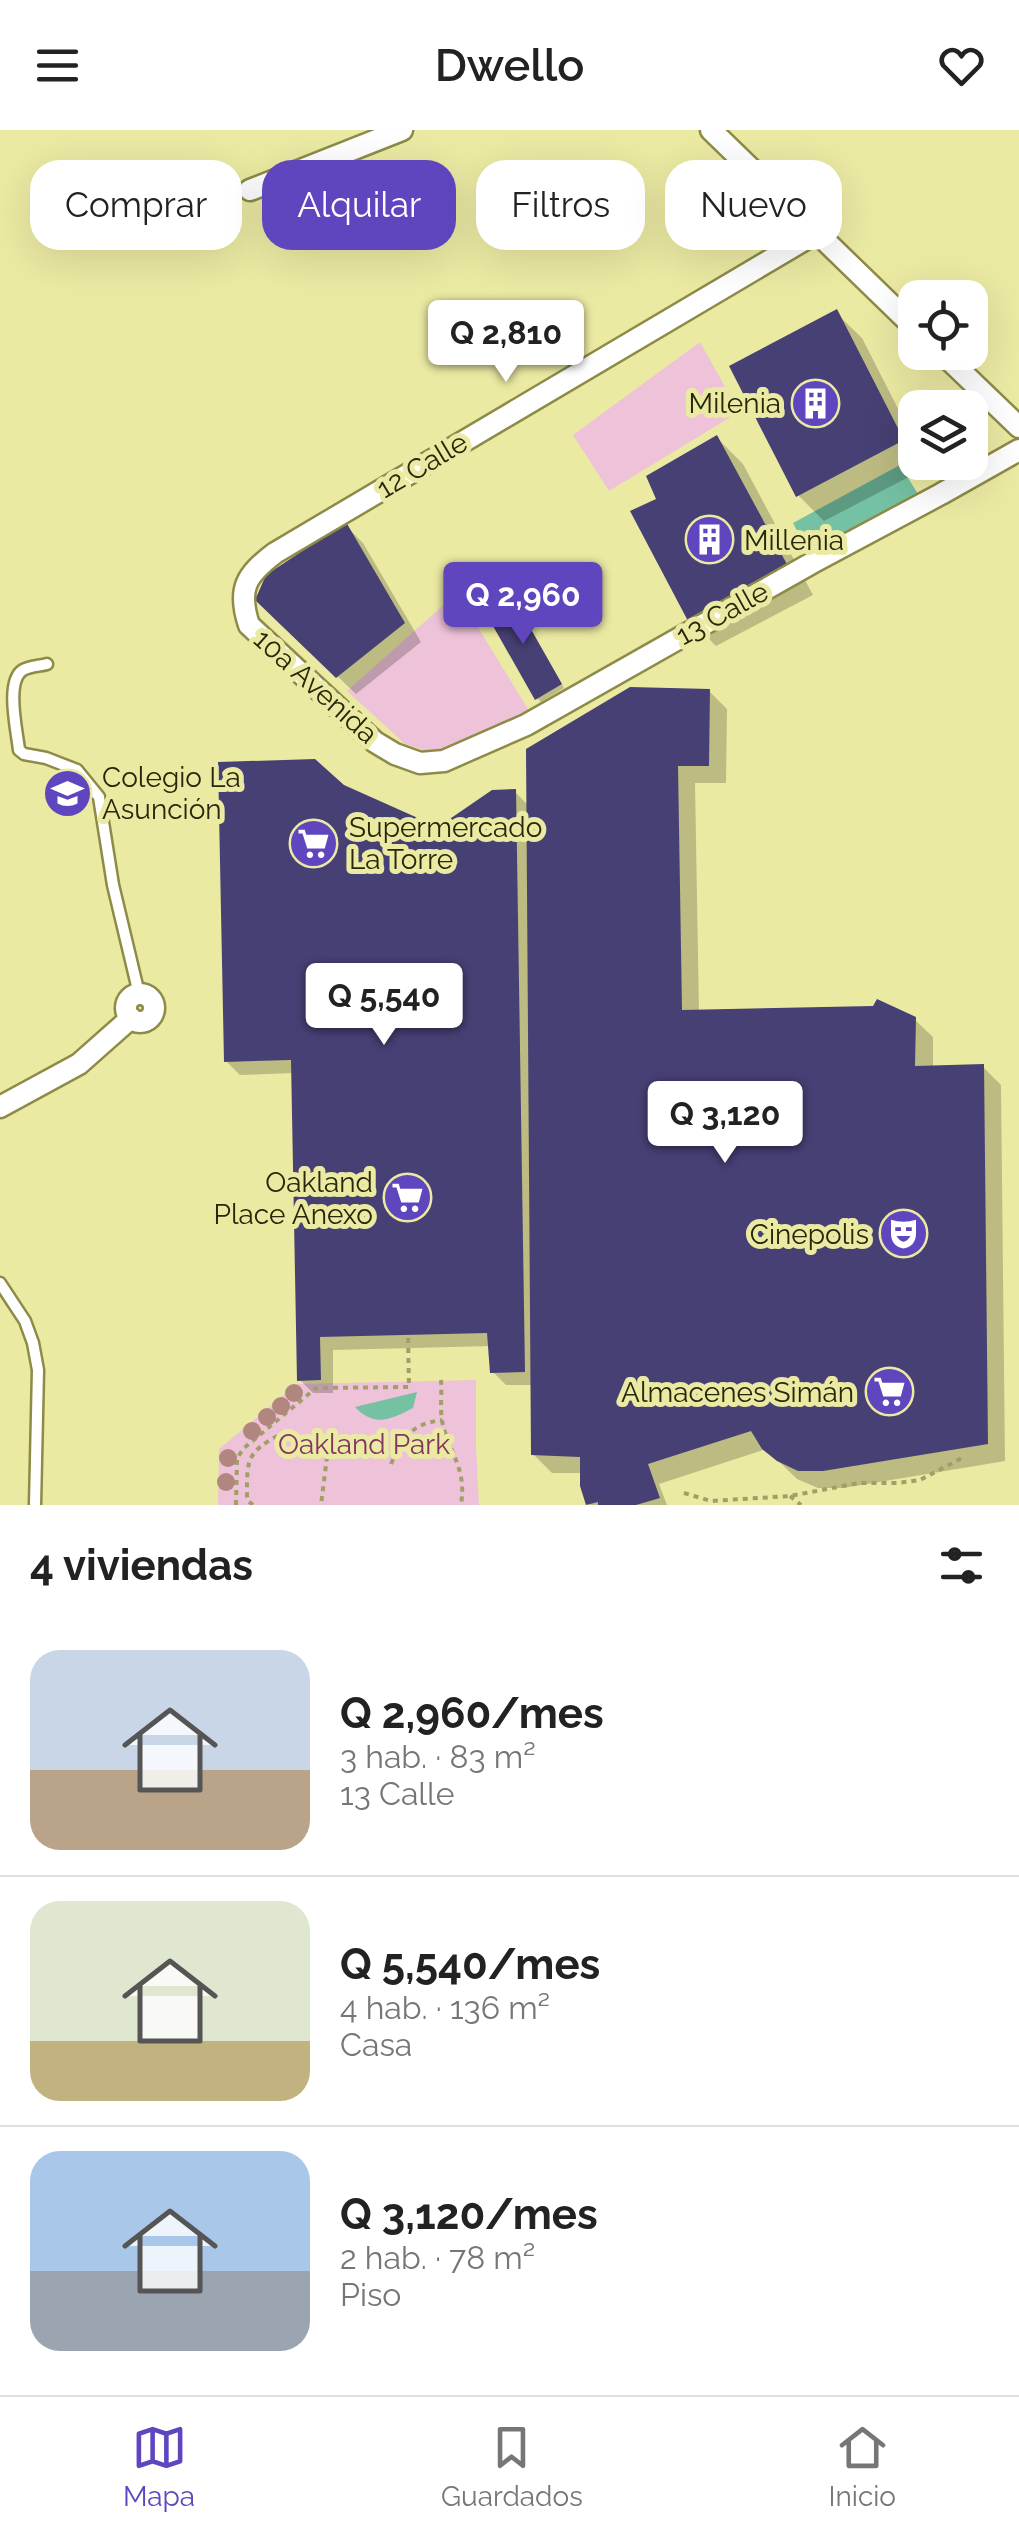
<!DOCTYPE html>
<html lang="es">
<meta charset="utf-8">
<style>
:root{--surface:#fff;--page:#f6f6f6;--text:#222;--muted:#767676;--line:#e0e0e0;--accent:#5f46bf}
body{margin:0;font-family:Raleway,sans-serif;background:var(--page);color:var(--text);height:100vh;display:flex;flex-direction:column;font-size:38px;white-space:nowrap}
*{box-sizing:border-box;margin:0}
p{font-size:32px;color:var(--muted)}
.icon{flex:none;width:55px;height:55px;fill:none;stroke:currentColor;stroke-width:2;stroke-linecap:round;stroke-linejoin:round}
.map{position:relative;height:1375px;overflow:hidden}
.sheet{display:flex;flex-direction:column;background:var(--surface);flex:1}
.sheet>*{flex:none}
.top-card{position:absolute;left:30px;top:30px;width:960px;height:90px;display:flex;gap:20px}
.buttons{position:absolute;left:898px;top:150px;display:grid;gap:20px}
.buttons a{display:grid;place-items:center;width:90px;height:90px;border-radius:20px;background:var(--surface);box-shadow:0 10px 40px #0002;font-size:50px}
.price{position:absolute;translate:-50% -85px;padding:0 22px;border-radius:10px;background:#fff;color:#222;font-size:32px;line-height:65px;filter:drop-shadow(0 2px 5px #0008)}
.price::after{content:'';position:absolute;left:50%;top:60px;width:30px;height:22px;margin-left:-15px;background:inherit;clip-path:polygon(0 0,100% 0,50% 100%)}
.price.selected{background:var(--accent);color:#fff}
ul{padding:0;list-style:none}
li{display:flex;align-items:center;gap:30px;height:250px;padding:0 30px}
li+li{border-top:2px solid var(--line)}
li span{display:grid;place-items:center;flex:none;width:280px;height:200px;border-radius:30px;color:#555}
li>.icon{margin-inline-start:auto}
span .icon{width:120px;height:120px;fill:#fffc;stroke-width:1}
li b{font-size:42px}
h2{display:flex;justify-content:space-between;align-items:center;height:120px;padding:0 30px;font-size:42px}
.tag{padding:0 35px;border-radius:30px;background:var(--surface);box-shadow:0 10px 40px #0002;font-size:35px;line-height:90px}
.tag.selected{background:var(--accent);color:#fff}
header{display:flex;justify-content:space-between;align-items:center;height:130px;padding:0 30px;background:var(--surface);font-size:45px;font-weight:600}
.dock{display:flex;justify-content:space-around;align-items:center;height:140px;border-top:2px solid var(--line);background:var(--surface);font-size:28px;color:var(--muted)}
.dock a{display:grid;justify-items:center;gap:5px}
.dock .selected{color:var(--accent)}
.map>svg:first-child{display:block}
.green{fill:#eec2d8}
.water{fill:#75c1a3}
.shadow{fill:#0003}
.building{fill:#474075}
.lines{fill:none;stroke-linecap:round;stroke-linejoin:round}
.service-casing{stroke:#8d8b47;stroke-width:15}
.minor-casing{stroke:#8d8b47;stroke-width:25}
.path{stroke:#a09f68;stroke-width:4;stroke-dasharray:5 5;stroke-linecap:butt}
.service{stroke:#fff;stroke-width:10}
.minor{stroke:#fff;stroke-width:20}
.tree{fill:#b1867f}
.labels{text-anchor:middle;stroke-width:10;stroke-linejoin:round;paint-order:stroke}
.poi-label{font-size:28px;fill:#28270a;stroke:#ebeaa3;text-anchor:end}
.street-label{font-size:28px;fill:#28270a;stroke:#ebeaa3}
.park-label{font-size:28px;fill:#823561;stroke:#ebeaa3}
</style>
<header><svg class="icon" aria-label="menu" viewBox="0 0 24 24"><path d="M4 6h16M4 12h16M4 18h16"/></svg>Dwello<svg class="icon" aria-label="heart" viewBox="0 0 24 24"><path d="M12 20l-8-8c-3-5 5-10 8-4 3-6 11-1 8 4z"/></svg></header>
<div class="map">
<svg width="1019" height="1375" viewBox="0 0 1019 1375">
<rect width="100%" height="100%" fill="#ebeaa3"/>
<path class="green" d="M700,212L739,282L609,361L573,305Z
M457,463L534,589L445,627L405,614L347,561Z
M476,1250V1316L479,1375H218L219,1319L297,1254Z"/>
<path class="water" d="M900,335L918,364L808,422L793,393Z
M417,1262L413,1278C391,1289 375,1298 355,1277Z"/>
<path class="shadow" d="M836,183L862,208L915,312V332H926L928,337L824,391L798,365Z
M717,308L743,334L813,465L716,516L690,490Z
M345,395L363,413L421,512L356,564L258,470Z
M514,471L564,558L541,572L537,568Z
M709,561L727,579L726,653H695L699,882L914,889L933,907V938L983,937L1001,955L1005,1331L843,1358H818L797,1349L766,1319L659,1354L667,1375H589L582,1356V1343H552L533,1324V1255H506L493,1242L491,1216L333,1220V1263H313L300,1250L294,943L240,945L226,931L342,657L438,700L515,662L529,676Z"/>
<path class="building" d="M837,179L904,310L796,367L729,236Z
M717,305L789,438L688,491L630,381L656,369L646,346Z
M346,392L405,493L336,548L255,470L266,445Z
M511,464L562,554L535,570L484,480Z
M630,557L710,559L709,636H678L682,880L873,876L877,869L916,887L915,936L984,934L988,1314L823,1341H798L777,1331L762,1319L751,1301L648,1334L660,1368L636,1375H598V1372L586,1375L580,1356V1327L531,1325L526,619Z
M315,629L344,655L438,697L492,660L516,659L525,1242L490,1243L487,1203L320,1207L321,1250L297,1251L291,930L224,932L218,632Z"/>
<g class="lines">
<defs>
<path id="service" d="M47,534C40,536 30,536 23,540C5,551 17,601 19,620L24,624L46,628L77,640L99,667L113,755L139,864
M0,1153L25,1191L33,1213L38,1240L35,1375"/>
<path id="minor" d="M711,0L915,198
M250,60L402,0
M816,103L275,423C246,445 237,459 249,495L375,612L395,624L420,633L444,631L526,595L812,433L941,364L1019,320
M941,222L1019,297
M126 878a14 14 0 1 1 28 0a14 14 0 1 1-28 0Z
M0,977L79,934L131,888"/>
</defs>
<use href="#service" class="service-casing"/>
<use href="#minor" class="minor-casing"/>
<path class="path" d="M441,1250C442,1263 440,1278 442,1291C449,1324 467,1337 461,1375
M391,1334C403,1307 411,1294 442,1290
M684,1363L711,1371L790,1366L859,1353H898L920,1350L964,1327
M790,1366L801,1375
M236,1375L237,1328L244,1318L316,1258L409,1257L408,1206
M253,1375L248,1371L247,1366C247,1330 246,1323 279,1305L321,1320L327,1327L321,1375"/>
<use href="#service" class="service"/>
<use href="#minor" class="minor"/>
</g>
<g class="tree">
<circle cx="294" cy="1263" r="9"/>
<circle cx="281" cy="1276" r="9"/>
<circle cx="267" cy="1287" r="9"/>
<circle cx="252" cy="1301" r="9"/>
<circle cx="228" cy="1328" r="9"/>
<circle cx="226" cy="1352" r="9"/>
</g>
<defs>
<symbol id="building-disc" viewBox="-11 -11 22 22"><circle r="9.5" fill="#5f46bf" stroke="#ebeaa3"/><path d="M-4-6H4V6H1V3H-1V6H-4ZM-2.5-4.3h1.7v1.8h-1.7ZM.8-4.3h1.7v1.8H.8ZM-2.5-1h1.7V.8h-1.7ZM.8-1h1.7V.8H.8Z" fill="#fff"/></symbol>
<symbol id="school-disc" viewBox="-11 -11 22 22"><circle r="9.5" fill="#5f46bf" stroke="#ebeaa3"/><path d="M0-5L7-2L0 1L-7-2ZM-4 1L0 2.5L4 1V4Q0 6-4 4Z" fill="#fff"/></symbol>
<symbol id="supermarket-disc" viewBox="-11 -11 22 22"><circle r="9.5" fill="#5f46bf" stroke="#ebeaa3"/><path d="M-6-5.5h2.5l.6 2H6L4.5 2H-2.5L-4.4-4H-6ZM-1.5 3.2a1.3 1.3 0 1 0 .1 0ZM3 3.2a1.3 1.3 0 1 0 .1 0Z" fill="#fff"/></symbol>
<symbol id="theatre-disc" viewBox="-11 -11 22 22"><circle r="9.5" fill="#5f46bf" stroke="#ebeaa3"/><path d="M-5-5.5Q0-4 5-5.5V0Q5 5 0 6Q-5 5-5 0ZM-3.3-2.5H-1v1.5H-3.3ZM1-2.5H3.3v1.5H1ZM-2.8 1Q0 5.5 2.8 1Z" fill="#fff"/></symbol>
</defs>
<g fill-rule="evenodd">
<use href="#building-disc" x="788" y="246" width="55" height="55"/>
<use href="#building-disc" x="682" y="382" width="55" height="55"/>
<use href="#school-disc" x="40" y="636" width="55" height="55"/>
<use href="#supermarket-disc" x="286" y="686" width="55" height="55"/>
<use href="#supermarket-disc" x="380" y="1040" width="55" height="55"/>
<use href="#theatre-disc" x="876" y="1076" width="55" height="55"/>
<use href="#supermarket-disc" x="862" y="1234" width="55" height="55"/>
</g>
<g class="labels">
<g class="poi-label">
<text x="781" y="283">Milenia</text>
<text x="744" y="420" text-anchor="start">Millenia</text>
<text x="102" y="657" text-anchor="start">Colegio La<tspan x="102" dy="32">Asunción</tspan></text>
<text x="349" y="707" text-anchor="start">Supermercado<tspan x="349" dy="32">La Torre</tspan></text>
<text x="373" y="1062">Oakland<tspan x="373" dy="32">Place Anexo</tspan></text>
<text x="869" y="1114">Cinepolis</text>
<text x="854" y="1272">Almacenes Simán</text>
</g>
<g class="street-label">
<text transform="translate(422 335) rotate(-31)" y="10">12 Calle</text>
<text transform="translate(722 483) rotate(-29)" y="10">13 Calle</text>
<text transform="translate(316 556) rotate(42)" y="10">10a Avenida</text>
</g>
<g class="park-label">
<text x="364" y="1324">Oakland Park</text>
</g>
</g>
</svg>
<div class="buttons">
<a><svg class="icon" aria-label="locate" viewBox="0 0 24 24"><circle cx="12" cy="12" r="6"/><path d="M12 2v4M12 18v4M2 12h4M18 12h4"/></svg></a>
<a><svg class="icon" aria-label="layers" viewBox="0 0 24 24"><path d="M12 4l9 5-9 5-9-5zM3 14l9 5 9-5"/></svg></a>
</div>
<b class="price" style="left:506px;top:255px">Q 2,810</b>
<b class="price selected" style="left:523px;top:517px">Q 2,960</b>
<b class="price" style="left:384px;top:918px">Q 5,540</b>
<b class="price" style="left:725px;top:1036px">Q 3,120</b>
<div class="top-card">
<a class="tag">Comprar</a>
<a class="tag selected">Alquilar</a>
<a class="tag">Filtros</a>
<a class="tag">Nuevo</a>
</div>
</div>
<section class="sheet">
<h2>4 viviendas<svg class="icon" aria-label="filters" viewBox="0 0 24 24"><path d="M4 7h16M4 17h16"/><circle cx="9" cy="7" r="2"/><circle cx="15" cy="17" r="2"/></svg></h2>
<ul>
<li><span style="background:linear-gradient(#c9d6e8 60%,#b9a48a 0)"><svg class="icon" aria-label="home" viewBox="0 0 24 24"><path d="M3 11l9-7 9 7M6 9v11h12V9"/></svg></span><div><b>Q 2,960/mes</b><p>3 hab. · 83 m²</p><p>13 Calle</p></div></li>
<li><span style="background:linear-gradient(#dfe7d0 70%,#c2b280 0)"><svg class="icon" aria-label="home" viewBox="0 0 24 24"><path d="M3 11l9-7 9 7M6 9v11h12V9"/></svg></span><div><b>Q 5,540/mes</b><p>4 hab. · 136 m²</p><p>Casa</p></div></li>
<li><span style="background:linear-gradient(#a9c7e8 60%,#9aa5b1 0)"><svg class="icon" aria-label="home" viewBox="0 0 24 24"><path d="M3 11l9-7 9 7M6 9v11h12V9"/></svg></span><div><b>Q 3,120/mes</b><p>2 hab. · 78 m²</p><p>Piso</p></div></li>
</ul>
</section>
<nav class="dock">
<a class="selected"><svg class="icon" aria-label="map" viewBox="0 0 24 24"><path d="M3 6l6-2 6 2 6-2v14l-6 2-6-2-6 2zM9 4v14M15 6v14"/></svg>Mapa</a>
<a><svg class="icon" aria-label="saved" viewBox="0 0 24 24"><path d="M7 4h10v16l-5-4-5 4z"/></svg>Guardados</a>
<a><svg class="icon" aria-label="home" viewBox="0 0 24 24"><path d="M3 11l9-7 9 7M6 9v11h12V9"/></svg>Inicio</a>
</nav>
